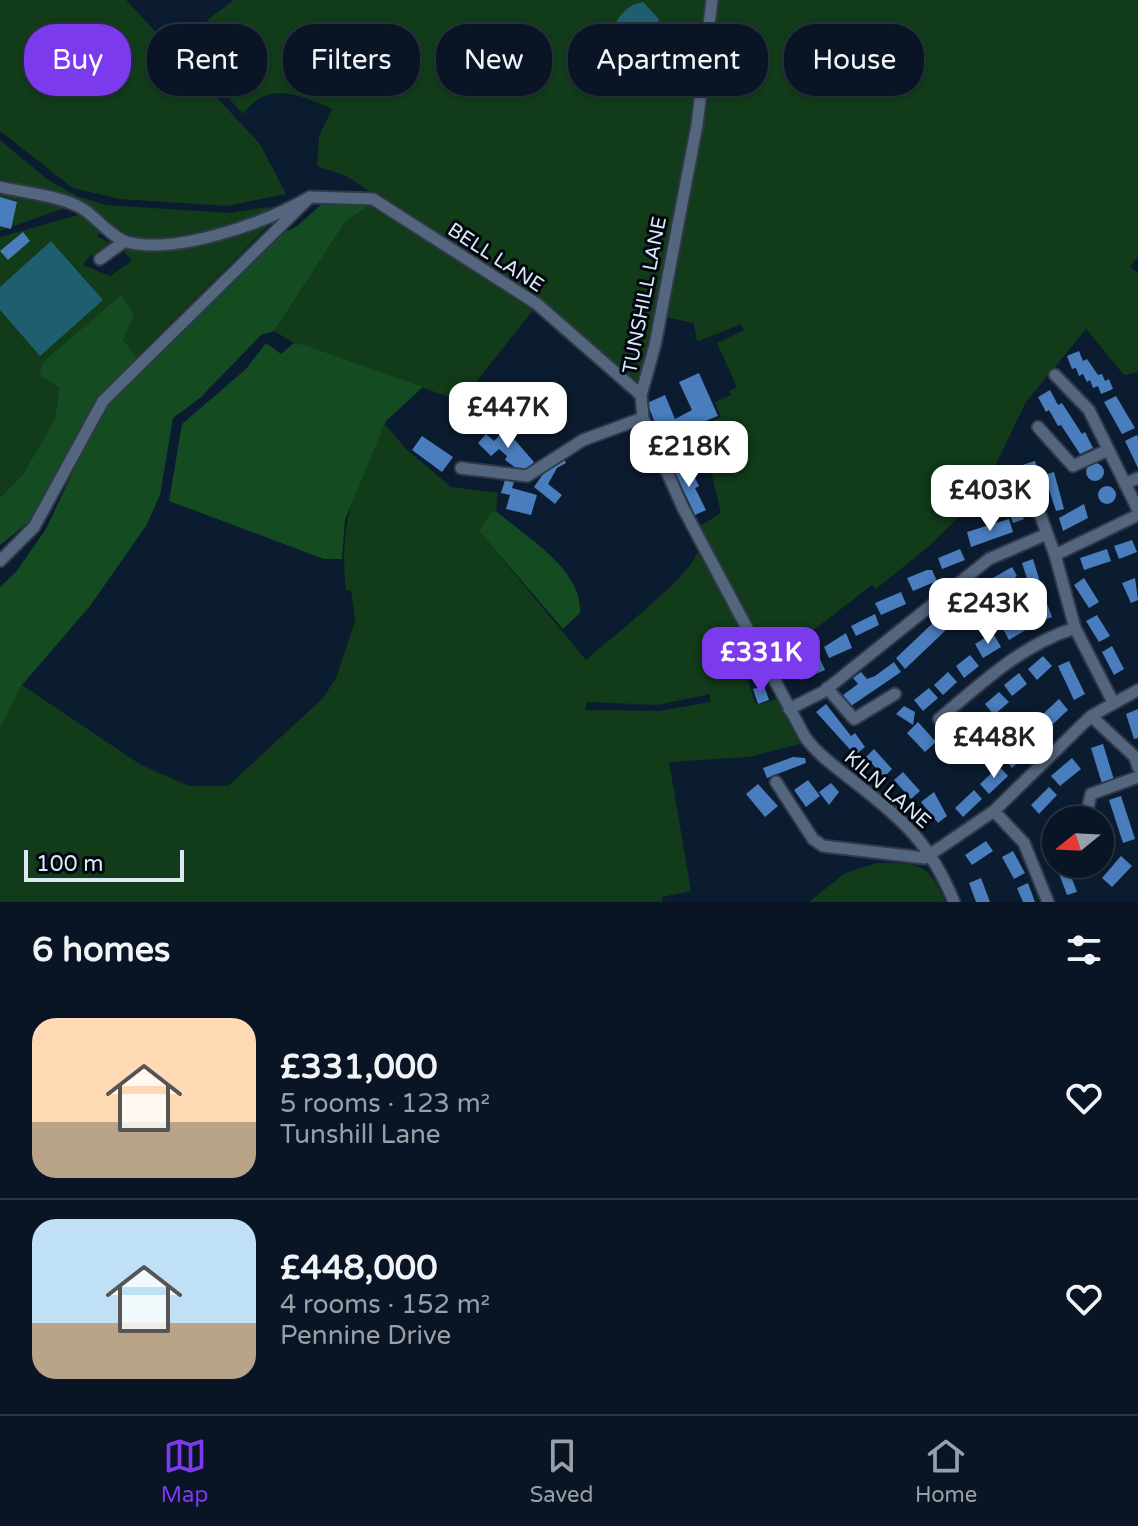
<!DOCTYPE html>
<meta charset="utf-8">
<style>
:root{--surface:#091524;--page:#121e2c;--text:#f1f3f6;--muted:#999fa6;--line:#293441;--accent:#7c3aed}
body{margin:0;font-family:"Varela Round",sans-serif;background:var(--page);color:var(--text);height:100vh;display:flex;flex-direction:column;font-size:30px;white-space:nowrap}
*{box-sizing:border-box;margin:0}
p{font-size:26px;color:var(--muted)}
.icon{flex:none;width:44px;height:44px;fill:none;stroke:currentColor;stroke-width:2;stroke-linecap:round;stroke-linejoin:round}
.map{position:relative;height:902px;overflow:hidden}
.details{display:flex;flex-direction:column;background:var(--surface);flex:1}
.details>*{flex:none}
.guide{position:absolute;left:24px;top:24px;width:1090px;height:72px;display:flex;gap:16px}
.needle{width:52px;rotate:252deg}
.buttons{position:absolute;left:1042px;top:806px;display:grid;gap:16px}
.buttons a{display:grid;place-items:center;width:72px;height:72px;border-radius:50%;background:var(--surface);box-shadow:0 2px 6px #0004,0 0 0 2px var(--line);font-size:40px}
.scale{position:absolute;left:24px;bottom:20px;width:160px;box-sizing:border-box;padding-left:8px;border:4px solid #dde8f6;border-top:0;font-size:22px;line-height:28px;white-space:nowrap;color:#dde8f6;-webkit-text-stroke:6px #02060f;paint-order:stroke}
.price{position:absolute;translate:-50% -68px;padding:0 18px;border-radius:16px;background:#fff;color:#222;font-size:26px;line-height:52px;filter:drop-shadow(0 2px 4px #0008)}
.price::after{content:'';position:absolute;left:50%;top:48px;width:24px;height:18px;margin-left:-12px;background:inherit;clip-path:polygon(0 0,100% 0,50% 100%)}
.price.selected{background:var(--accent);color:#fff}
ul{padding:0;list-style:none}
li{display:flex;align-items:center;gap:24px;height:200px;padding:0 32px}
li+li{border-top:2px solid var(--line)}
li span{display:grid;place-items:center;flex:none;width:224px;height:160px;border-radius:24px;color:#555}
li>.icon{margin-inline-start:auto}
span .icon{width:96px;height:96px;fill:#fffc;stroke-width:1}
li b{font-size:34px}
h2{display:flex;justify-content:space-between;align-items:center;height:96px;padding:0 32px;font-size:34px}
.pill{padding:0 28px;border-radius:32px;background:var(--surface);box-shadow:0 2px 6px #0004,0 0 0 2px var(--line);font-size:28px;line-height:72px}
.pill.selected{background:var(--accent);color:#fff}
.menu{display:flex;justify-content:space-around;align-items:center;height:112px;border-top:2px solid var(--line);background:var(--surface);font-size:22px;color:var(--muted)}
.menu a{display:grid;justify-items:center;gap:4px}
.menu .selected{color:var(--accent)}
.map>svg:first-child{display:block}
.green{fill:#113b19;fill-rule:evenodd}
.forest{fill:#144b20}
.water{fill:#1e5e6e}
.building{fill:#497dbd}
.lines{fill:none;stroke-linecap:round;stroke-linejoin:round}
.minor-casing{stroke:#313848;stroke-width:15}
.minor{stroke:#53667e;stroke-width:11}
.labels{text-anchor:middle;stroke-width:6;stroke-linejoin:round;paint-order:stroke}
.street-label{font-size:20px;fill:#dde8f6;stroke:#02060f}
</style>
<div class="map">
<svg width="1138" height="902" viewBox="0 0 1138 902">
<rect width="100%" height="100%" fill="#0c1c30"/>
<path class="green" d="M0,0H126L260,144L286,194L227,206L120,199L73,188L0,131Z
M234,0H705L698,96L642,376L636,381L543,303L346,176L317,166L319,136L332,109C300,95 267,80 243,114L205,72L213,30L207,20Z
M717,0H1138V256L1130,267L1138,273V372L1124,375L1086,329L1026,402L980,497L929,546L876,589L872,585L771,663L700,526L721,513L700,426L721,417L715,402L731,395L729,391L737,387L717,343L744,330L741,324L697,342L694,323L665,317L680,227L703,124Z
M0,140L48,180L77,196L106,205L230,213L269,207L273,212L218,229L149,240L125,233L69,197L0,179Z
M0,189L70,206L0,231Z
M371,204L534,309L461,401L294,343L274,331L346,221Z
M82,214L102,228L97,236L112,244L89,257L83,265L110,276L132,261L122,249L272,222L137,357L123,340L59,386L55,419L23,474L0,498V237Z
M385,424L406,449L451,487L498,493L496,511L491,513L479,531L586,660C606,642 693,574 696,554L703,552L764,673L748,680L756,705L777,699L800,744L749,757L669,762L691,891L662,897L663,902H0V728L22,685L141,765L189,786H228L323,698L336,678L355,621L351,590L346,591C338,519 356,486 385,424ZM710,694V702L660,711L585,710L587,702L657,705Z
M877,863C917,863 930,862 945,902H809L845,873Z"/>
<path class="forest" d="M323,203L371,204L346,221L274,331L261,335L200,398L173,418L160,495L146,526L90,606L22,685L0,728V587L16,572L46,529L104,405L271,239L297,226Z
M121,295L134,315L123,340L137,357L90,411L34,518L0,545V498L23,474L55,419L59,387L40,376L42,363Z
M266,343L281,354L294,343L307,346L423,387L386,421L345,520L342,559H324L169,501L182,424L246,369Z
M496,511C526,537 583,570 580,613L563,629L479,531L491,512Z"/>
<path class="water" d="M643,2L659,19C654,47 631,58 609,39C616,21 622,6 643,2Z
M51,241L103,300L40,356L0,310V287Z"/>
<path class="building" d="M0,197L17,202L11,229L0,226Z
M23,232L30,241L8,260L0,251Z
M1079,351L1083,361L1087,359L1098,375L1102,374L1105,381L1109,379L1113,389L1101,394L1098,386L1093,388L1090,380L1087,382L1083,374L1079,376L1076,368L1072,369L1067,356Z
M699,373L718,416L678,432L685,450L669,457L647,403L665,395L675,419L692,410L679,382Z
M1050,390L1058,405L1062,403L1082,434L1085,432L1093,448L1080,454L1061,425L1058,426L1049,410L1046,412L1038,397Z
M1116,396L1135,428L1122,434L1104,402Z
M503,432H508L534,462L523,473L505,460L507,456L499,449L491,456L478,443L486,434L494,441Z
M1137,435L1138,438V468L1125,441Z
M422,436L453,457L442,472L412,450Z
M562,455L566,463L557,468L548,484L562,495L555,504L534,487L552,461Z
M676,459L685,478L693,474L699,486L695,488L706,510L695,515L670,462Z
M1035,461L1038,472L1014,480L1010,469Z
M1086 472a9 9 0 1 1 18 0a9 9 0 1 1-18 0Z
M1054,472L1064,509L1056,511L1044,475Z
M505,480L514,482L512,488L537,495L531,515L506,509L510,495L501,493Z
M1098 495a9 9 0 1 1 18 0a9 9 0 1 1-18 0Z
M1013,489L1024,519L1013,523L1003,492Z
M1084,504L1088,518L1063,531L1059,518Z
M1009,519L1013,532L971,547L967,532Z
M1132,540L1137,552L1119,559L1114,546Z
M960,549L965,560L942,569L938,558Z
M1107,549L1111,561L1084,570L1080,558Z
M1033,559L1041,585L1030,588L1022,563Z
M1012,567L1017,576L993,595L986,582Z
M927,570H932L937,581L913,591L907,578Z
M1084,578L1099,602L1089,608L1074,585Z
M1135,578L1138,600L1131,603L1122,583Z
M977,587L987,598L972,611L963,600Z
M901,592L906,604L881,615L875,603Z
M1043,593L1052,617L1041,621L1032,597Z
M957,604L966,615L948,630L939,618Z
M1020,613L1029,628L1009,640L1001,625Z
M875,614L879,625L856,636L851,626Z
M1097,615L1110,636L1099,642L1086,621Z
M936,620L945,631L905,669L896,658Z
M846,633L852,648L829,658L824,647Z
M993,633L1001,647L983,658L975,644Z
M1112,646L1124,669L1114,675L1102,652Z
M970,655L979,666L964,678L956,666Z
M1043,656L1052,666L1037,680L1028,669Z
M820,659L825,670L801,680L796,670Z
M1069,661L1085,694L1074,700L1058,666Z
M894,662L901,672L851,706L843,695L858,684L853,678L861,672L867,679L875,676Z
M948,672L957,682L943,695L934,685Z
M1019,673L1027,684L1012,696L1004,685Z
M764,686L769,700L758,704L753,689Z
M929,688L938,698L923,711L914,700Z
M999,692L1009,702L994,715L985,704Z
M1059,699L1068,710L1037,739L1027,729Z
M826,704L851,736L855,733L865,747L855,755L816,712Z
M904,706L915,712L913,725L896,714Z
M1138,709V738L1134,739L1126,714Z
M981,712L990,722L976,734L967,724Z
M918,722L936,742L925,752L907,733Z
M962,731L971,742L957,754L948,743Z
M1023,741L1032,750L1012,768L1004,758Z
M1103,744L1115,783L1103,787L1091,748Z
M874,749L892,769L884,777L866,757Z
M793,757L805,758L806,763L767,778L763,768Z
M1072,758L1081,769L1060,786L1051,776Z
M999,766L1008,776L989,794L980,784Z
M903,772L920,791L911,799L894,780Z
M808,780L820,796L806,807L794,790Z
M831,783L839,792L829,805L819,792Z
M758,784L778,806L765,817L746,794Z
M1049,787L1057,795L1039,814L1031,805Z
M974,790L982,799L963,817L955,808Z
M934,792L947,816L938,823L921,802Z
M1121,796L1135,839L1123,843L1109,800Z
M1101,818L1110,846L1101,849L1100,845Z
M1054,832L1056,837V865L1044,837Z
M986,841L993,851L972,865L965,855Z
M1013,851L1025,873L1014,879L1002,857Z
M1121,856L1132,866L1112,887L1102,878Z
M1068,868L1077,892L1067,895L1058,871Z
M981,878L990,902H976L969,883Z
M1028,883L1035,902H1023L1017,888Z"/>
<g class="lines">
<defs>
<path id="minor" d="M712,0L697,125L655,345L641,395L643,418L683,508L805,737C819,756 838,769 856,783C905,822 930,843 954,902
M0,187C23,192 65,197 83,209C97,218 111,237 127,242C177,255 267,222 310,197L103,401L34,527L0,561
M310,197L373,199L537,304L641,395
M100,259L125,241
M1055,375L1089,410L1138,510
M1038,427L1073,466L1108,450
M461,468L527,476L583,440L643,418
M1125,484L1138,478
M1032,492L1055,555L1075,628L1113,702
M1055,555L1138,515
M827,688L854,719L895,694
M789,709L823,692L989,559L1047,534
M1091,716L1135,757L1138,767
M939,719C982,683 1021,645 1075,628
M776,782L813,839L823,846L925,858L994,811L1091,716L1138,690
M994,811L1024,843L1048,902
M1085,820L1091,794L1138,777"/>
</defs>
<use href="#minor" class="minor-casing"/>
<use href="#minor" class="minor"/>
</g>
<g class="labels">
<g class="street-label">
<text transform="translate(496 257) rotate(33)" y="7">BELL LANE</text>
<text transform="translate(644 295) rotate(-79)" y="7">TUNSHILL LANE</text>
<text transform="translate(888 789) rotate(41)" y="7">KILN LANE</text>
</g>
</g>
</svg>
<div class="buttons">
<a><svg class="needle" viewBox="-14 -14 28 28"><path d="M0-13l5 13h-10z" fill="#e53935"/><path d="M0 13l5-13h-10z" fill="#999fa6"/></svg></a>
</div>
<div class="scale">100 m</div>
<b class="price" style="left:508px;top:450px">£447K</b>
<b class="price" style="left:689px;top:489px">£218K</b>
<b class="price" style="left:990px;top:533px">£403K</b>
<b class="price" style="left:988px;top:646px">£243K</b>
<b class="price selected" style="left:761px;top:695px">£331K</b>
<b class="price" style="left:994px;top:780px">£448K</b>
<div class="guide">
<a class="pill selected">Buy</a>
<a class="pill">Rent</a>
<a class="pill">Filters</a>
<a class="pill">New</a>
<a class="pill">Apartment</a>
<a class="pill">House</a>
</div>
</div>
<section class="details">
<h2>6 homes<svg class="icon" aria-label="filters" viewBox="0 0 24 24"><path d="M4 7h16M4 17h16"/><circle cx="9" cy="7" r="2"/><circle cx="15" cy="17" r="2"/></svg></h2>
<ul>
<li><span style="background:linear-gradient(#ffd9b3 65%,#b9a48a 0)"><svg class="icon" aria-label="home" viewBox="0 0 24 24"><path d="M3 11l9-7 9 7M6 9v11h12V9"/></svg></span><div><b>£331,000</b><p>5 rooms · 123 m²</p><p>Tunshill Lane</p></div><svg class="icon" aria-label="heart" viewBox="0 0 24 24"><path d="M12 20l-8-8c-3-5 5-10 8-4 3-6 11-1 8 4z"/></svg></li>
<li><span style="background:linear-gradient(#bfe0f5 65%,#b9a48a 0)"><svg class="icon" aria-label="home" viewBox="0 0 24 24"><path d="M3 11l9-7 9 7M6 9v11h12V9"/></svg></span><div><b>£448,000</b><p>4 rooms · 152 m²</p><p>Pennine Drive</p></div><svg class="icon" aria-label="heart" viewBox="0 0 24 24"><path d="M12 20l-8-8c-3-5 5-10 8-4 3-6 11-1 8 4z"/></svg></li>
</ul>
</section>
<nav class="menu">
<a class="selected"><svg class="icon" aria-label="map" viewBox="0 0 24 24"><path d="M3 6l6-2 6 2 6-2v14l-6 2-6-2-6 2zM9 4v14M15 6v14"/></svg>Map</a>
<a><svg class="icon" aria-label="saved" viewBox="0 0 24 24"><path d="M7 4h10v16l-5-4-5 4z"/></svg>Saved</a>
<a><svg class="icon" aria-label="home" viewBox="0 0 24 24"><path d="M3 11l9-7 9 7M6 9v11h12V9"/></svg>Home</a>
</nav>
